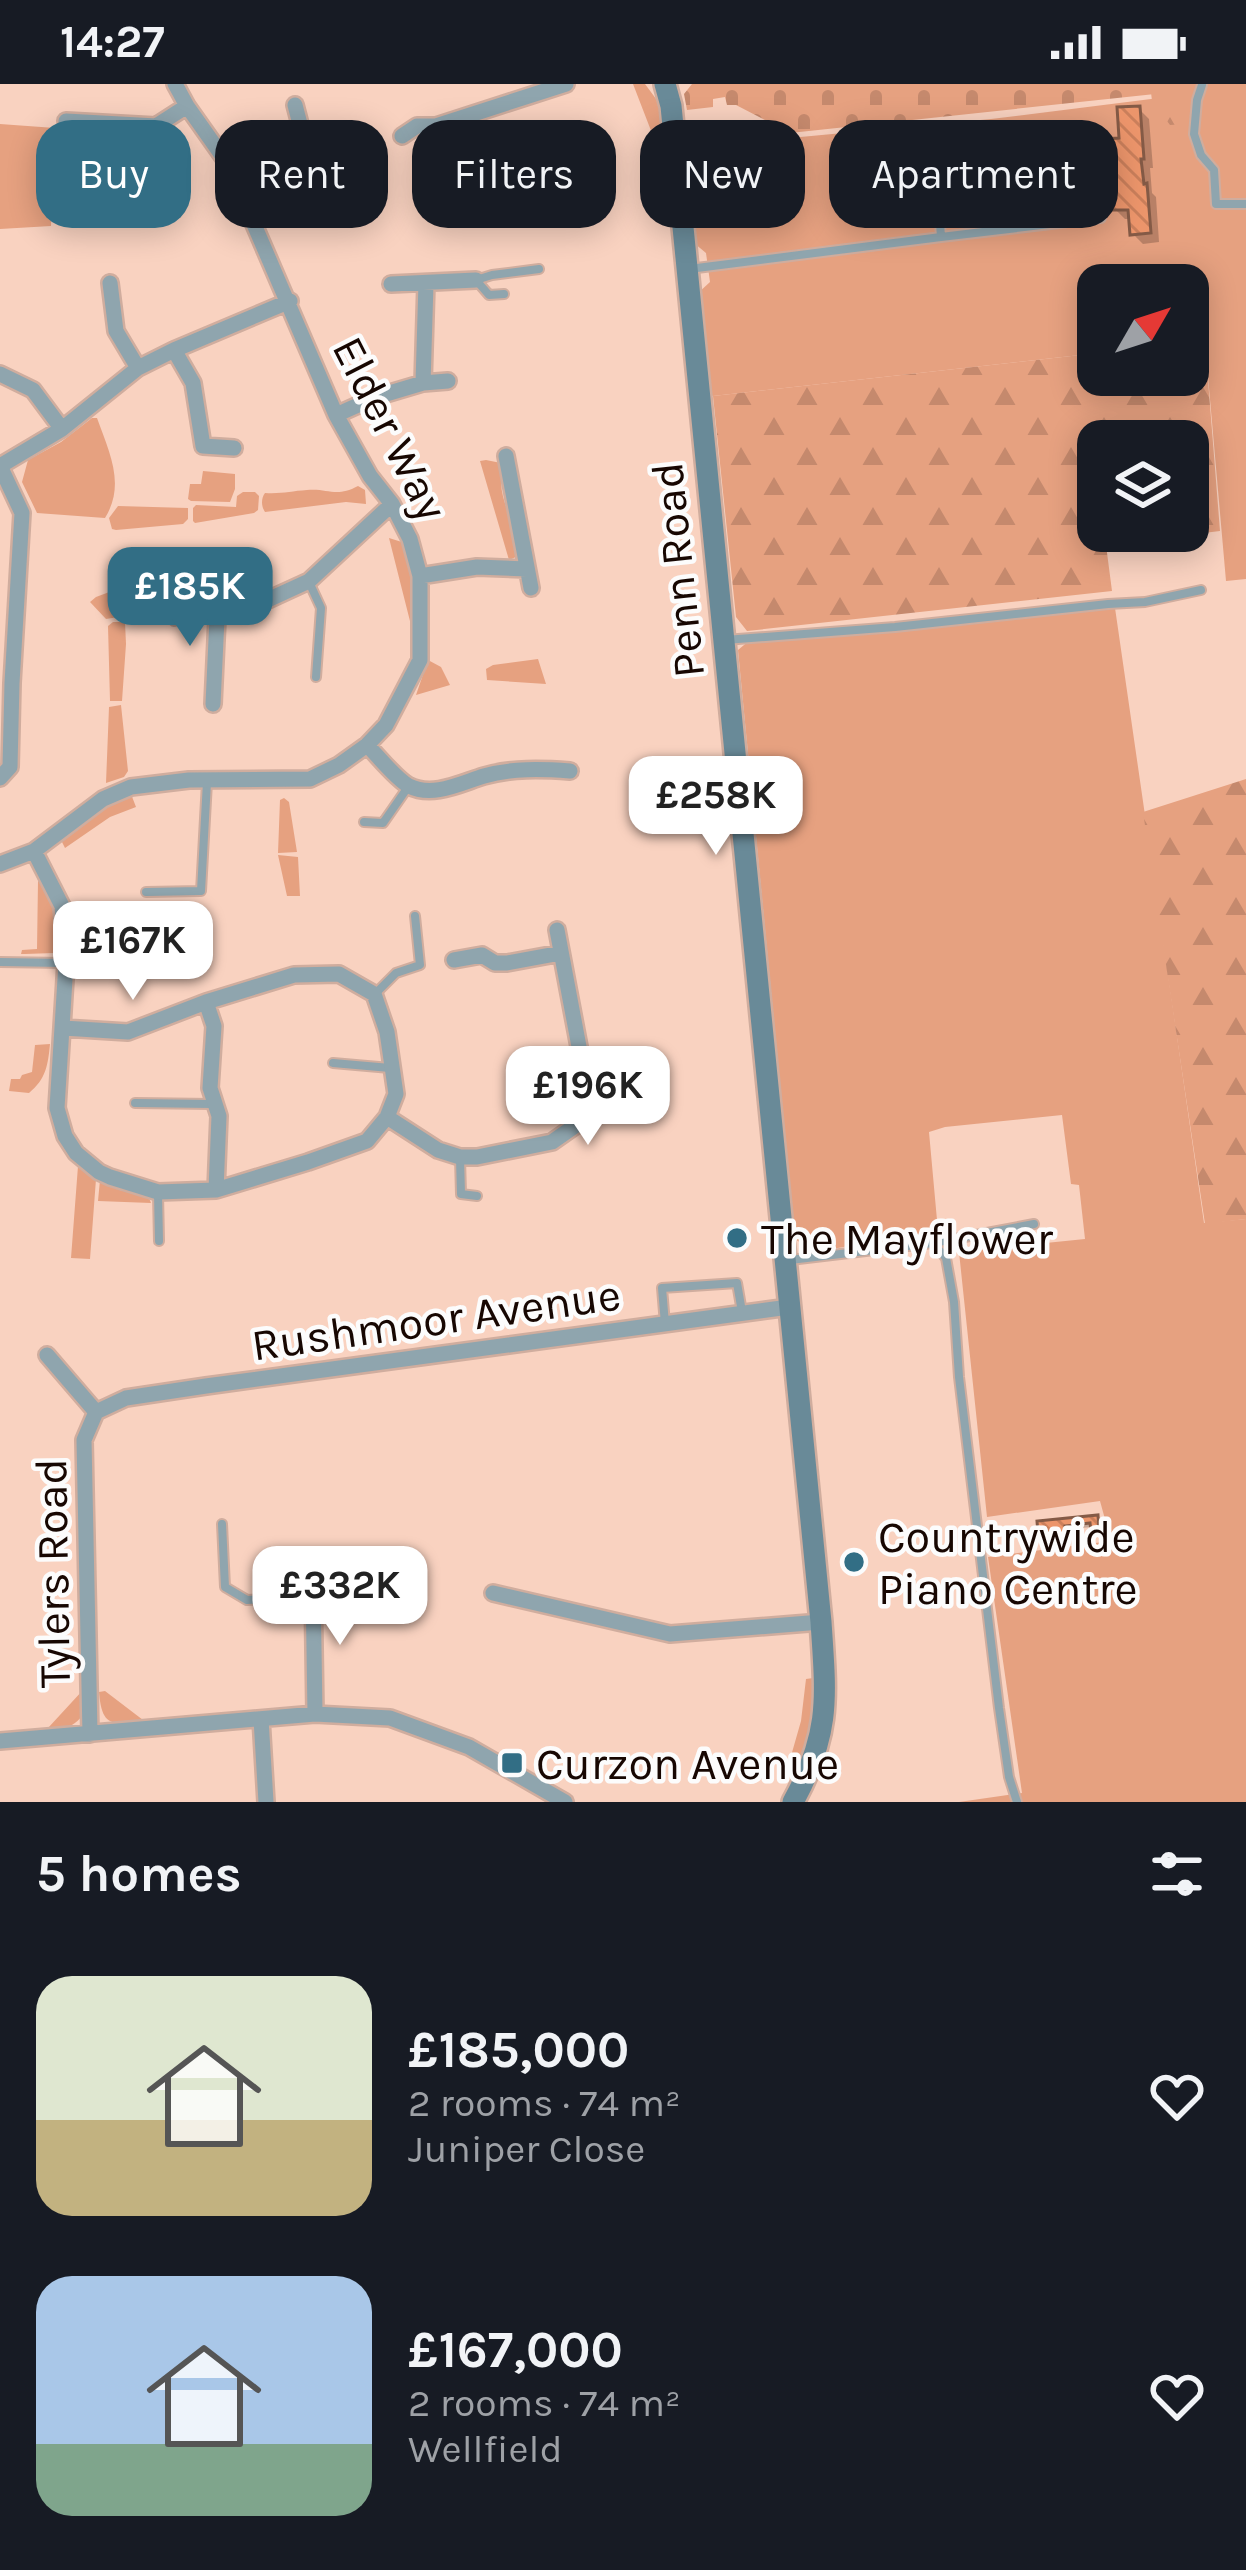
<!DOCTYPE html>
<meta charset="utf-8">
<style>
:root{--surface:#171b24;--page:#242831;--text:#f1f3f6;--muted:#9ea1a6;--accent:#326e85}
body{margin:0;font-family:Karla,sans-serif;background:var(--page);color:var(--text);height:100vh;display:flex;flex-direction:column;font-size:45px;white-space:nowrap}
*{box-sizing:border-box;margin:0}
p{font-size:39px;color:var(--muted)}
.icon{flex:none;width:66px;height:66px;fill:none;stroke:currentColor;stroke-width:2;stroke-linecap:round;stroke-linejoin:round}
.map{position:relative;height:1718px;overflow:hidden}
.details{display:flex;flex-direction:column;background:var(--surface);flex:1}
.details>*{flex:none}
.hud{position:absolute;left:36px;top:36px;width:1176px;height:108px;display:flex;gap:24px}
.needle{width:78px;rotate:51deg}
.buttons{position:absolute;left:1077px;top:180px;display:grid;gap:24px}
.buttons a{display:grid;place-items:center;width:132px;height:132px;border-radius:24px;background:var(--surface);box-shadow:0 6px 30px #0003;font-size:60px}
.price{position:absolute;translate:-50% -102px;padding:0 27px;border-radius:24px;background:#fff;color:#222;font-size:39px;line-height:78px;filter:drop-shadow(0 3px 6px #0008)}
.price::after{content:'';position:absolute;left:50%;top:72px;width:36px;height:27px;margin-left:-18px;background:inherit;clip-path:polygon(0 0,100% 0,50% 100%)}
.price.current{background:var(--accent);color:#fff}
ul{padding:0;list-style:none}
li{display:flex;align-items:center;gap:36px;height:300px;padding:0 36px}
li span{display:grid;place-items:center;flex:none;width:336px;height:240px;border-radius:36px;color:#555}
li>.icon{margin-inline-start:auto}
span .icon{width:144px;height:144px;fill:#fffc;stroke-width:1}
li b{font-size:51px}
h2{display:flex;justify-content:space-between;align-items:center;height:144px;padding:0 36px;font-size:51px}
.tag{padding:0 42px;border-radius:36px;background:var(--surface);box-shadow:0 6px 30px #0003;font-size:42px;line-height:108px}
.tag.current{background:var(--accent);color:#fff}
.status{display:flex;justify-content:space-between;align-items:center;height:84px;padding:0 60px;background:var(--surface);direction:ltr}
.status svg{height:33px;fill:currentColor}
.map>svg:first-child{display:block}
.grass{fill:#e6a180}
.forest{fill:url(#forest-firs);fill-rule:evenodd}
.cemetery{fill:url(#cemetery-stones)}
.shadow{fill:#0003}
.building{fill:url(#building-back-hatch);stroke:#845a46;stroke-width:3}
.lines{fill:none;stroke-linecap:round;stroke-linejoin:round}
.lane-casing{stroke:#d0ad9e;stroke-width:12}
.street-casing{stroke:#d0ad9e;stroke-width:20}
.secondary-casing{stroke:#d0ad9e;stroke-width:26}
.lane{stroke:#8fa5ae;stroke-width:8}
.street{stroke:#8fa5ae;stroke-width:15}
.secondary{stroke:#698a98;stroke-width:21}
.poi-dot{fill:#326e85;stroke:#fcfcfc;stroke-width:4.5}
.labels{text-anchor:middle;stroke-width:9;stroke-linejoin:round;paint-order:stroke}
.street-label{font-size:45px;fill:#170702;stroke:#fcfcfc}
.poi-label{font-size:45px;fill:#170702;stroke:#fcfcfc;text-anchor:start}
</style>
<div class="status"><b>14:27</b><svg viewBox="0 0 49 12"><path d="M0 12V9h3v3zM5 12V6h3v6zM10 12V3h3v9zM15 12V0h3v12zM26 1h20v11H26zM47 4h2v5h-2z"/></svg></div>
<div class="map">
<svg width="1246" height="1718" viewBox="0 0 1246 1718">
<defs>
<pattern id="forest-firs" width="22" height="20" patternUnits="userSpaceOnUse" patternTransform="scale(3)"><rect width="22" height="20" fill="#e6a180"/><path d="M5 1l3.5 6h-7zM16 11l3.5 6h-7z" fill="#c5896d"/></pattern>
<pattern id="cemetery-stones" width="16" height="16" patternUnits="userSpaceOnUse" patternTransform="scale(3)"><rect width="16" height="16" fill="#e6a180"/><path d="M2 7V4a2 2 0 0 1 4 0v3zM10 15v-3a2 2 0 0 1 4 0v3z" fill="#c5896d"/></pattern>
<pattern id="building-back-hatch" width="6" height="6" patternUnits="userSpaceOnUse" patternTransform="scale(3)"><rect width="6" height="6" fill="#ec956b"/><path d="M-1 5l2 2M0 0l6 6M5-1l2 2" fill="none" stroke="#ca7f5b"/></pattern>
</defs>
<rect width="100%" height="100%" fill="#f9d2c0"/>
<path class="grass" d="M633,0H645L665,27V52L655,57Z
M1167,0H1246V495L1226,497L1204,247L1188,250V201H1098V269L713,312L707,310L697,210L710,198L706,169L694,159L689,111L692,105L795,81L790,54L991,35L1167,13Z
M0,40L55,44L51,142L0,145Z
M92,334H97C109,368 126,400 105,434L37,429L22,398L28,376L61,358Z
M486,376L501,379L504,384C492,415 523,441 516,473L509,476L480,377Z
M203,387L235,390V405L230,418L191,417L188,415L190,400H201Z
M358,402L365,406L366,420L346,418L265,428C261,422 261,414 265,409C282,410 291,407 307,406C328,404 336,414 358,402Z
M243,408H255L259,412L258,426L254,429L195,439L193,437V424L196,421L236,423L237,412Z
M118,422L188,424V435L183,440L116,446L112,445L109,434Z
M389,454L405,459L416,496L413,549Z
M120,504L125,532L106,535L90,518L96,513Z
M1114,517L1204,1139L1246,1135V1718H959L1022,1709L988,1473L1111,1457L1100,1417L987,1433L959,1168L1085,1155L1079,1101L1071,1100L1062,1031L945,1043L929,1048L938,1147L814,1168L795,1155L738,566L750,556Z
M113,538H125L126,560L122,617H110L108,542Z
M538,575L546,600L487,596L486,585L493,581Z
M428,576L441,583L450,601L416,611Z
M121,621L128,687L124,693L106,699L109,623Z
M131,710L136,723L110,733L65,764L61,756C85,734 101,723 131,710Z
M284,714L289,718L297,768L278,769L280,716Z
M278,771L298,773L300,812H287Z
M38,797L46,799L58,824L57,865L54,869L25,870H21L22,866L37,865Z
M50,960C48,981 46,995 29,1009L9,1007L11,995H20L22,991L32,988L35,961Z
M78,1082L96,1095L90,1175L71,1174Z
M100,1096L120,1106L149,1114L151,1119L98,1117Z
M813,1594L818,1598V1627L803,1674L791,1672L801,1637L806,1595Z
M83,1606L85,1627C73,1649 53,1646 31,1648L48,1644Z
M105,1607L143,1636V1638C112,1640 102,1644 99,1608Z"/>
<path class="forest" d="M1150,0H1190L1191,20L1184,40L1170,41L1152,17Z
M1204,246L1220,447L1106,461L1112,507L747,547L736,533L713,312L1098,269V291H1188V250ZM1188,357V447H1098V357Z
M1246,695V1135L1205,1140L1143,728Z"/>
<path class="cemetery" d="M692,0H1161L1162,2L1155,10L790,49L736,21H727L725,13L713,15V23L687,26L684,10Z"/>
<path class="shadow" d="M1139,25L1149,35L1153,84H1150L1152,109L1156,113L1159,158L1143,160L1133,150L1132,135H1125L1115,125L1122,57Z
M1097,1434L1101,1438L1102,1449L1098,1450L1093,1443L1068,1445L1069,1456H1066L1060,1451L1045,1453L1041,1449L1040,1440Z"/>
<path class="building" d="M1140,22L1144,75H1141L1144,100L1147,99L1151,149L1130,151L1128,126H1112L1104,55L1119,54L1117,23Z
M1098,1431L1099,1446L1091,1447L1090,1439L1065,1442L1066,1453H1058V1448L1038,1450L1037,1437Z"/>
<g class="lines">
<defs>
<path id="lane" d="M1202,1L1197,16L1194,50L1201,71L1214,86L1216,120H1246
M935,68L941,153L1101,134L1091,49
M689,185L941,153
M504,210L489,211L476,196L492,191L539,185
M309,498L321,524L316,593
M174,537L175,511L216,513
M725,556L895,543L1108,520L1145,518L1201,506
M364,738L383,739L408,703
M146,808L201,807L207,698
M0,878L64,879
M376,909L396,889L420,881L415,832
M333,979L390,984
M135,1019L212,1020
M460,1074L461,1110L477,1112
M158,1110L159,1157
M933,1159L1034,1140
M790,1176L933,1159L946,1174L954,1218L959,1293L999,1624L1009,1693L1017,1718
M665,1240L662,1204L737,1199L742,1228
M222,1440L225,1503L247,1516L312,1512"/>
<path id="street" d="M295,21L306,63
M66,37L156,42L187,22
M402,52L417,42H436L566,0
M228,80L259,61L301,48
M110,199L116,247L138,284
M391,200L476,196
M174,266L193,299L203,362L234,364
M0,290L33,306L62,345
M423,299L448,297
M336,331L376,313L423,299L426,199
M506,372L531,504
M420,492L477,483L527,485
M217,529L257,521L309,497L392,420
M213,620L218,513
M367,661C378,672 396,695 409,702C433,714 461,699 484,692C511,684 542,685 570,687
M0,694L10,683L12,599L22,429L0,382L62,345L138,284L174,266L290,217
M34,767L62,822L66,879L57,1024L65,1052L76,1069L99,1088L110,1093L158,1108L216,1106L308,1078L367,1057L387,1033L396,1010L387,948L374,910L339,890L294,891L206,918L214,942L210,1004L219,1032L216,1106
M0,780L34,767L103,715L131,703L189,696L310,695L339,681L367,661L386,641L420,576V492L410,455L392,420L370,392L336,331L228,80L187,22L175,0
M454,876L482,871L495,879H507L561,869
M63,944L128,948L206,918
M387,1033L438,1066L460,1073H477L552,1058L579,1039L587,1005L557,846
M47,1271L96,1328
M96,1328L126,1314L206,1302L789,1223
M313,1499L315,1630
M493,1509L670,1550L821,1538
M261,1635L266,1718
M90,1650L84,1356L96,1328
M0,1657L315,1630L390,1634L469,1663L565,1718"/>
<path id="secondary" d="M665,0L671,22L821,1538C826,1613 831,1649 793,1718"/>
</defs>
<use href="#lane" class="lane-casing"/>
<use href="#street" class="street-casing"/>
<use href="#secondary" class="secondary-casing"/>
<use href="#lane" class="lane"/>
<use href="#street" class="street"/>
<use href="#secondary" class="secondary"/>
</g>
<g class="poi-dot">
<circle cx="737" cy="1154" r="12"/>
<circle cx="854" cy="1478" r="12"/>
<rect x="500" y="1667" width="24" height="24" rx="6"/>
</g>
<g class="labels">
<g class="street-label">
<text transform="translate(391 344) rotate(63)" y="16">Elder Way</text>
<text transform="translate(677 486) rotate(-96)" y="16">Penn Road</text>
<text transform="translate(436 1235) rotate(-8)" y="16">Rushmoor Avenue</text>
<text transform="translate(52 1489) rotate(-91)" y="16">Tylers Road</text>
</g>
<g class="poi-label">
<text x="761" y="1170">The Mayflower</text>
<text x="878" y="1468">Countrywide<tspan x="878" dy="52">Piano Centre</tspan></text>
<text x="536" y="1695">Curzon Avenue</text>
</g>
</g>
</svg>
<div class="buttons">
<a><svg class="needle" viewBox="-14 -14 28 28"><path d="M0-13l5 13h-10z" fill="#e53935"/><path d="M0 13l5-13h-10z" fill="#9ea1a6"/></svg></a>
<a><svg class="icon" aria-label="layers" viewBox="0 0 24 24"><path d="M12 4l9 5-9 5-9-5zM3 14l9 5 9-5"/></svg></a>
</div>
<b class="price current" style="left:190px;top:565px">£185K</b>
<b class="price" style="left:716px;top:774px">£258K</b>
<b class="price" style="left:133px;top:919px">£167K</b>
<b class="price" style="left:588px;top:1064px">£196K</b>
<b class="price" style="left:340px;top:1564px">£332K</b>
<div class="hud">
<a class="tag current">Buy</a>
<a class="tag">Rent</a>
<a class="tag">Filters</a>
<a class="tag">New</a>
<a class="tag">Apartment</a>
</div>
</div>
<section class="details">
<h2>5 homes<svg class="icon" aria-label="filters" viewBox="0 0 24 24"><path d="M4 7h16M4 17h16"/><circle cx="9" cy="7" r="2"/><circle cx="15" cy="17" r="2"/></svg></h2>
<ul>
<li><span style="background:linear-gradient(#dfe7d0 60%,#c2b280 0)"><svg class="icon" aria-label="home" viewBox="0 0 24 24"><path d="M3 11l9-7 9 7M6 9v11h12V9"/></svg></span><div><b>£185,000</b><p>2 rooms · 74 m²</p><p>Juniper Close</p></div><svg class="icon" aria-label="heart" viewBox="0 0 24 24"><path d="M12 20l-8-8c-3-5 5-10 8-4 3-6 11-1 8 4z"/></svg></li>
<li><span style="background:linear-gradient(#a9c7e8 70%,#7fa58c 0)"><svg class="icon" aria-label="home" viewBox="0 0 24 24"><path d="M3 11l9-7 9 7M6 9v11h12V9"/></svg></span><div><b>£167,000</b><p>2 rooms · 74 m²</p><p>Wellfield</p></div><svg class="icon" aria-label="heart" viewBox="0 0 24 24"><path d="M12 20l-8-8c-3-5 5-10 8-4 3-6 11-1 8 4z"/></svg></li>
</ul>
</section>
